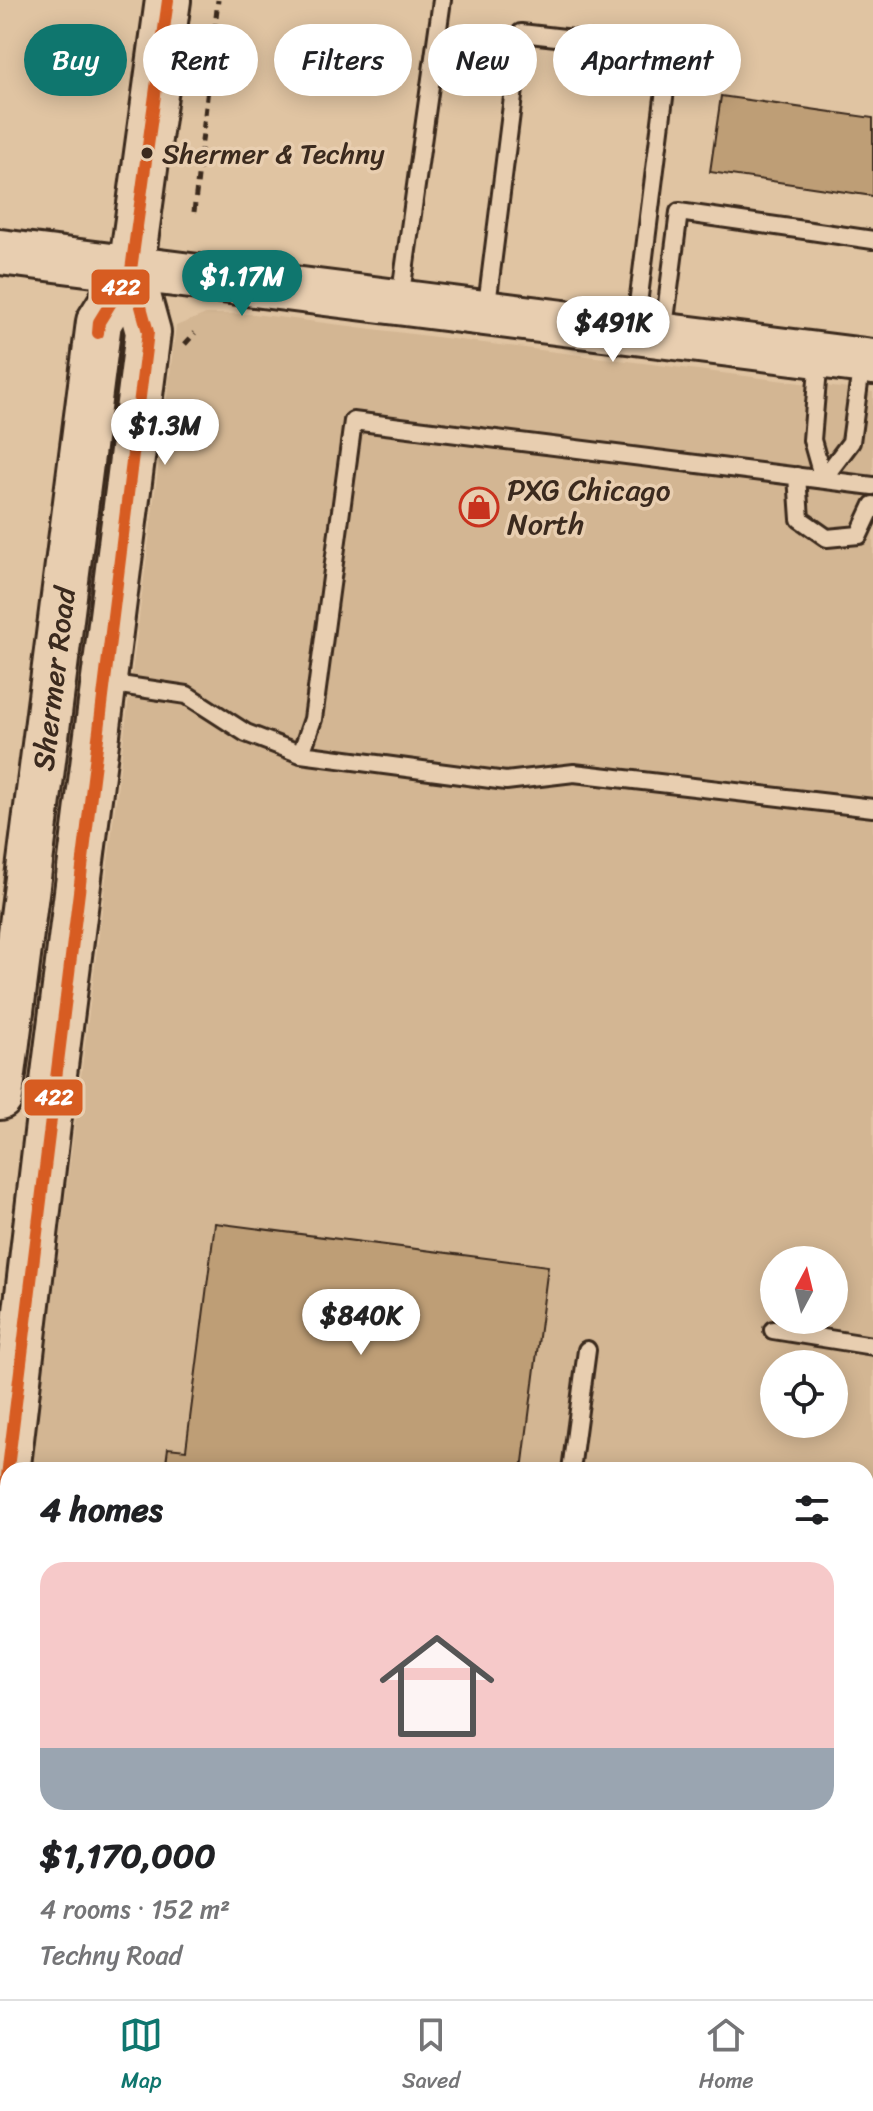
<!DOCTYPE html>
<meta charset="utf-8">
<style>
:root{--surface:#fff;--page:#f6f6f6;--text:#202124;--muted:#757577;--line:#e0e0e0;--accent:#0f766e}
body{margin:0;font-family:Sriracha,sans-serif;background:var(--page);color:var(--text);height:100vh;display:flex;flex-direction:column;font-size:30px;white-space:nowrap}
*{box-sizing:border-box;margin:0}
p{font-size:26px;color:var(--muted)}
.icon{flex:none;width:44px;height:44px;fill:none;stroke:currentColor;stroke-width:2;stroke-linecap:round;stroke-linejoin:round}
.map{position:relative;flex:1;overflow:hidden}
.details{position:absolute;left:0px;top:1462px;width:874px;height:538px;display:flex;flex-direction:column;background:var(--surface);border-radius:24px 24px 0 0;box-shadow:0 4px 20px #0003}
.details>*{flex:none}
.guide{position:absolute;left:24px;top:24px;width:826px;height:72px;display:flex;gap:16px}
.needle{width:52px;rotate:7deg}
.fabs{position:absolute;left:760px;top:1246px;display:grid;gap:16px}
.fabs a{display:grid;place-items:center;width:88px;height:88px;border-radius:50%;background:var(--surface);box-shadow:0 4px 20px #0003;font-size:40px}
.price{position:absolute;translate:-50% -68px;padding:0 18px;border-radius:28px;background:#fff;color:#222;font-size:26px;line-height:52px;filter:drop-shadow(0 2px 4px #0008)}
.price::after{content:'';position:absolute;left:50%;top:48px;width:24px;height:18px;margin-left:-12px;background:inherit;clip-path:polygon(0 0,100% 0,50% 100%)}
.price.active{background:var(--accent);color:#fff}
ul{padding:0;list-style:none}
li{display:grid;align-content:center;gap:16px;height:424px;padding:0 40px}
li span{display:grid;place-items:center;height:248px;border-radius:24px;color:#555}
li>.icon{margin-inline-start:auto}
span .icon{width:144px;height:144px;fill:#fffc;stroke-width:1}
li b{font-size:34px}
h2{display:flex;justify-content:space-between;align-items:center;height:96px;padding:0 40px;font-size:34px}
.chip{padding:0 28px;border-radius:36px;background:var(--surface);box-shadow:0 4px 20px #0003;font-size:28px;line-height:72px}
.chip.active{background:var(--accent);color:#fff}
.tab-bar{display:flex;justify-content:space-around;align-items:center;height:112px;border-top:2px solid var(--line);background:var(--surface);font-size:22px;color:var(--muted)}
.tab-bar a{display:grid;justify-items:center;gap:4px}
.tab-bar .active{color:var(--accent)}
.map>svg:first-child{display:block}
.built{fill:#d3b693;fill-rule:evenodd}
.building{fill:#be9e76;stroke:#3b2a1e;stroke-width:2}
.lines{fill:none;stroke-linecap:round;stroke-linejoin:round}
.service-casing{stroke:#3b2a1e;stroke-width:22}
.minor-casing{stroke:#3b2a1e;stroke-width:38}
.secondary-casing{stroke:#3b2a1e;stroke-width:50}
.path{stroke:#3b2a1e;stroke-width:5;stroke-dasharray:8 6;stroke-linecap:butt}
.service{stroke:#e8ceb0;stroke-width:16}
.minor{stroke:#e8ceb0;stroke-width:32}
.secondary{stroke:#e8ceb0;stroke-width:44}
.bus-1-casing{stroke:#e8ceb0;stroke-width:18}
.bus-1{stroke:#d75c21;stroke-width:12}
.bus-dot{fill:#3b2a1e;stroke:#e8ceb0;stroke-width:3}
.labels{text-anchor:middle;stroke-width:7;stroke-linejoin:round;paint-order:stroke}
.bus-label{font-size:28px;fill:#3b2a1e;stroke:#e8ceb0;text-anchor:start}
.poi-label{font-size:30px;fill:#3b2a1e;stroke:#e8ceb0;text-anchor:start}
.street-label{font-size:30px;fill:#3b2a1e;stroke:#e8ceb0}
.line-badge{stroke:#e8ceb0;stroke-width:3}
.badge-label{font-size:22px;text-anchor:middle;font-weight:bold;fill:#fff}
</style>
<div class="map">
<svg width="873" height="1999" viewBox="0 0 873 1999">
<rect width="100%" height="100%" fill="#e0c4a2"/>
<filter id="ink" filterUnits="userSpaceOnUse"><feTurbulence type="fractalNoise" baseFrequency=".0125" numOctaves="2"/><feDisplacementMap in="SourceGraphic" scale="16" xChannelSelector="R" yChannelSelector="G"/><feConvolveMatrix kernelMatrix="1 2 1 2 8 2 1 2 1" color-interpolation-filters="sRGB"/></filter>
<g filter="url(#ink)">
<path class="built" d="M206,314H254L873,392V1999H0V1716L8,1653V1992H866V1470H31L176,326ZM774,1260H834V1320H774ZM774,1364H834V1424H774Z"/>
<path class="building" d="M721,96L873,118V196L710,172Z
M215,1223L548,1266L522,1470H165L168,1448L186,1450Z"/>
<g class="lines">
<defs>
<path id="service" d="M400,300L442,0
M486,313L521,33L670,50L635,328
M663,335L679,212L873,240
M819,357L812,440L823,479L851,442L862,361
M797,476L800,519L827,538L859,535L873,505
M107,683L187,695L246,733L301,754L506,781L574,773L873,808
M301,754L313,719L353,421L873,486
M773,1330L873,1346
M571,1470L587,1350
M0,1924L8,1925
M526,1992L580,1999
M26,1999L71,1995L96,1999
M820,1999L821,1992"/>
<path id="minor" d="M866,1678L873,1679"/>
<path id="secondary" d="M0,252L873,362
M0,1097L99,322L131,270L168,0
M0,1533L53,1082L148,332L131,270"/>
</defs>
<use href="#service" class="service-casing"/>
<use href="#minor" class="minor-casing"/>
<use href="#secondary" class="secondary-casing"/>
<path class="path" d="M194,212L218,0
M185,344L195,333
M0,1750L8,1690"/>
<use href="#service" class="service"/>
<use href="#minor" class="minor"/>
<use href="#secondary" class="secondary"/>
<defs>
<path id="bus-1" d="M98,333L99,322L131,270L168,0
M0,1533L148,332L131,270"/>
</defs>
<use href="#bus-1" class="bus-1-casing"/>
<use href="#bus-1" class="bus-1"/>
</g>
</g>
<defs>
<symbol id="shop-ring" viewBox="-11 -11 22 22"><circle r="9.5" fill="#e8ceb0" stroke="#c8321e" stroke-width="1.5"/><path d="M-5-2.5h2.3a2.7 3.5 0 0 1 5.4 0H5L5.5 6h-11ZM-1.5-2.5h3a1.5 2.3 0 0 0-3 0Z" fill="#c8321e"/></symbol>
</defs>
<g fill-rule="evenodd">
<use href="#shop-ring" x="457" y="485" width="44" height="44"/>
</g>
<circle class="bus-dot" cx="147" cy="153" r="7"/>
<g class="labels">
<g class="bus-label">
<text x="162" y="163">Shermer &amp; Techny</text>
</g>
<g class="poi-label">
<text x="507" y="500">PXG Chicago<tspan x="507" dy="34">North</tspan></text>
</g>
<g class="street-label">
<text transform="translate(54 679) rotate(-83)" y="10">Shermer Road</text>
</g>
</g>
<g class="line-badge">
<rect x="90" y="268" width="61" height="38" rx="8" fill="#d75c21"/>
<rect x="23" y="1078" width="61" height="39" rx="8" fill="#d75c21"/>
</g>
<g class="badge-label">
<text x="121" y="295">422</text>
<text x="54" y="1105">422</text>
</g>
</svg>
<div class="fabs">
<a><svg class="needle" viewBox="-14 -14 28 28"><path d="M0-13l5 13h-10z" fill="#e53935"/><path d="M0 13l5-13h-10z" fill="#757577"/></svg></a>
<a><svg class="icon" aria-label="locate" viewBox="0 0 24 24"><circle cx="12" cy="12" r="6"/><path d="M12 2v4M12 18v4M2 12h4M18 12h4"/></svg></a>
</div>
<b class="price active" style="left:242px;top:318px">$1.17M</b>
<b class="price" style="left:613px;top:364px">$491K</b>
<b class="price" style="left:165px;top:467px">$1.3M</b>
<b class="price" style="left:361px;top:1357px">$840K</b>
<div class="guide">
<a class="chip active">Buy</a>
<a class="chip">Rent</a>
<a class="chip">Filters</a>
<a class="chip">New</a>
<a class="chip">Apartment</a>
</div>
<section class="details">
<h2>4 homes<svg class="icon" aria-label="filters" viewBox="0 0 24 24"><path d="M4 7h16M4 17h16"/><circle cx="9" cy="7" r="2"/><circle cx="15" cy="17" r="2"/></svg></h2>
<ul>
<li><span style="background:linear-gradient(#f6c9c9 75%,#9aa5b1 0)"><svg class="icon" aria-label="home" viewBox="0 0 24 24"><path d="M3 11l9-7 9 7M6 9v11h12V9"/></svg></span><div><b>$1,170,000</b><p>4 rooms · 152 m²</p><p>Techny Road</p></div></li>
</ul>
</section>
</div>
<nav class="tab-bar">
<a class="active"><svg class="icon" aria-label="map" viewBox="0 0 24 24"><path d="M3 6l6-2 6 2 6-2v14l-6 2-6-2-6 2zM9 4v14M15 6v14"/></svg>Map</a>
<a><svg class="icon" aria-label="saved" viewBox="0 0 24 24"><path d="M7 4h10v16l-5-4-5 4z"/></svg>Saved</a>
<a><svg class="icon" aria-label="home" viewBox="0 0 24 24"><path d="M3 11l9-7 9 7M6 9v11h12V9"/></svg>Home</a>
</nav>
